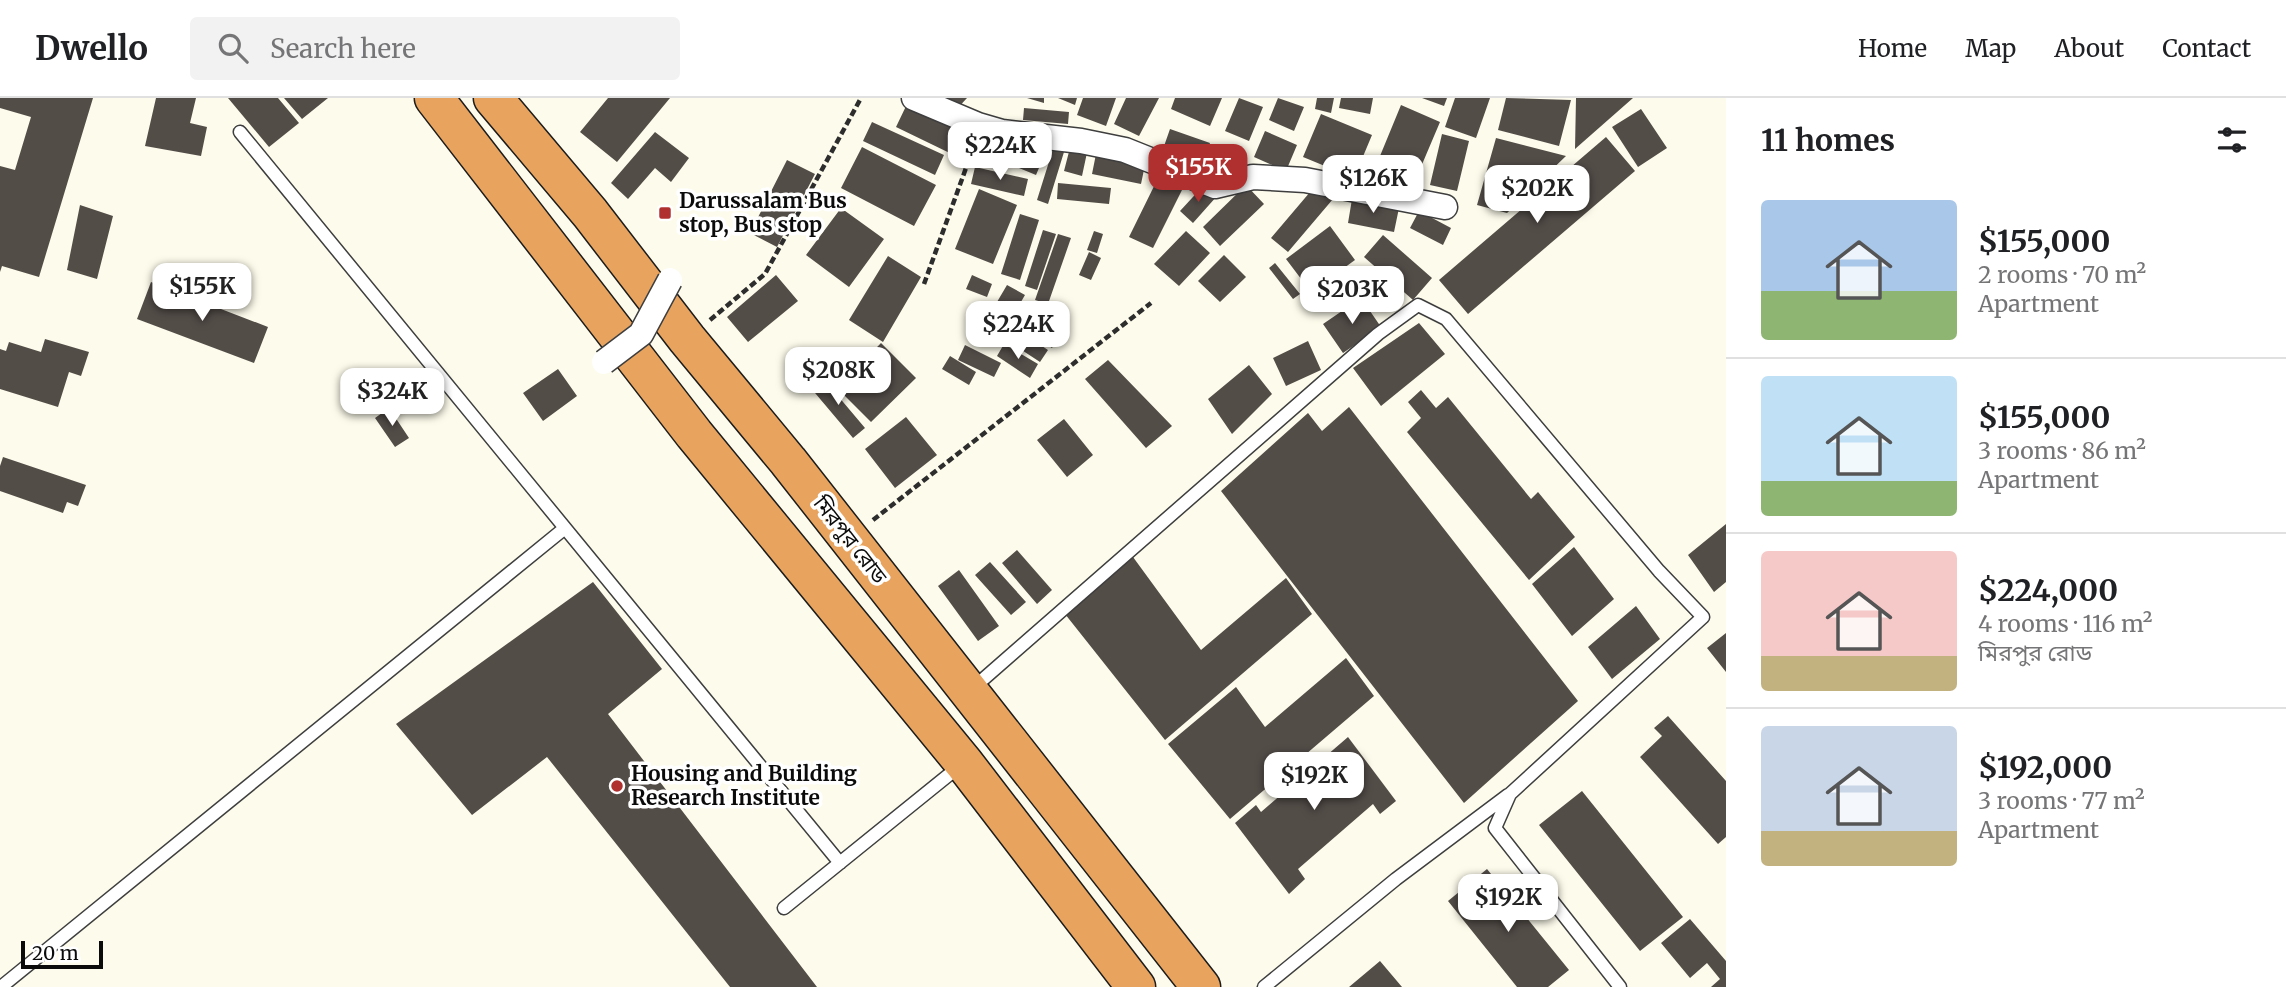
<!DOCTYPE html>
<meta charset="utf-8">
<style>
:root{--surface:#fff;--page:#f2f2f2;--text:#202124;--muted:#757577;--line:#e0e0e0;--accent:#af302f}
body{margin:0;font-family:Merriweather,"Noto Sans Bengali",serif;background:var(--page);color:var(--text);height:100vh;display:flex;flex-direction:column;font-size:26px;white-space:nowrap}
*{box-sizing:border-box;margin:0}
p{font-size:23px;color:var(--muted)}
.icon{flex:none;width:38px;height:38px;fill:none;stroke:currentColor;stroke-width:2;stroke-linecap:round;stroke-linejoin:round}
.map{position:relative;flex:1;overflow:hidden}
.drawer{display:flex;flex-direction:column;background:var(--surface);width:560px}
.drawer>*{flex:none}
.scale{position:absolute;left:21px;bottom:18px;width:82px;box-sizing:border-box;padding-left:7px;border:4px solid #0b0b0b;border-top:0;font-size:19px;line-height:24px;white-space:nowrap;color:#0b0b0b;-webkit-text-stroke:5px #fff;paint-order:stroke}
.price{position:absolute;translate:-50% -60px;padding:0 16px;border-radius:14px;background:#fff;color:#222;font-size:23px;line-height:46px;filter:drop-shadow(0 2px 4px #0008)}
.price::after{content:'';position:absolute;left:50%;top:42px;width:21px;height:16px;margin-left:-10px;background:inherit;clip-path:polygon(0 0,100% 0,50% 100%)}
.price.selected{background:var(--accent);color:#fff}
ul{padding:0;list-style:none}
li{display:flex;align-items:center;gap:21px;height:175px;padding:0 35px}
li+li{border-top:2px solid var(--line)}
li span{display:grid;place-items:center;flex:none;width:196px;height:140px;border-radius:7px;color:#555}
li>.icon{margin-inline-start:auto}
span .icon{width:84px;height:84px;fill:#fffc;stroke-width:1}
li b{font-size:30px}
h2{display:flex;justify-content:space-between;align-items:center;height:84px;padding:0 35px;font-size:30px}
header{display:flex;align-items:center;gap:42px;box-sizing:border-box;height:98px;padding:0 35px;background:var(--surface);border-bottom:2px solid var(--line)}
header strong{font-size:33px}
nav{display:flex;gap:38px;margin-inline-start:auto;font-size:24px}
.search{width:490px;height:63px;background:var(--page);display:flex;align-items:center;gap:18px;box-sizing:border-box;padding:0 24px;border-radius:7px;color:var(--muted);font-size:26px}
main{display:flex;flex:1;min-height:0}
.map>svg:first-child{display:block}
.building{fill:#534d48}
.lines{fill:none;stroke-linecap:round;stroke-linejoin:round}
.lane-casing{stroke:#3e3e3e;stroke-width:15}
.street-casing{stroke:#3e3e3e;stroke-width:27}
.highway-casing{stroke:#1c1c1c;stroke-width:41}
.path{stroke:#2d2d2d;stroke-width:4.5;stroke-dasharray:7 3.5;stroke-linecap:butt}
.lane{stroke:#fff;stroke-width:12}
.street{stroke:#fff;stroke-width:24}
.highway{stroke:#e8a45e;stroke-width:38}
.street-bridge-casing{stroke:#3e3e3e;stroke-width:27;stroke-linecap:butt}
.street-bridge{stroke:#fff;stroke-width:24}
.poi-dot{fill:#af302f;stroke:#fff;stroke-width:2.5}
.labels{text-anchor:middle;stroke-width:7;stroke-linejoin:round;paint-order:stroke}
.poi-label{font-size:21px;font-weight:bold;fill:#0b0b0b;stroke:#fff;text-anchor:start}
.street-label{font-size:21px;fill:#0b0b0b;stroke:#fff}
</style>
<header>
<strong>Dwello</strong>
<div class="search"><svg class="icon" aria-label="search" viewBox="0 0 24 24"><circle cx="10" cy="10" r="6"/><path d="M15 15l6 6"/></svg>Search here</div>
<nav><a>Home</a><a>Map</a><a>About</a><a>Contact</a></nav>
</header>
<main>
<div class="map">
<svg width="1726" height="889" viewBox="0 0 1726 889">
<rect width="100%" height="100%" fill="#fdfbeb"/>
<path class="building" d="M0,0H93L39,179L2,168L0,174V68L15,72L31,19L0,10Z
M156,0H196L190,25L207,29L201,58L145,48Z
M228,0H278L299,25L269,49Z
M284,0H328L302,21Z
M608,0H670L617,64L580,34Z
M941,0H967L955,13Z
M1027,0H1044V5Z
M1058,0H1077L1075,7Z
M1083,0H1116L1106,28L1077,17Z
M1126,0H1159L1139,38L1114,26Z
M1175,0H1222L1210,28L1171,11Z
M1239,0L1263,9L1249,43L1225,33Z
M1278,0L1304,9L1294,33L1269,22Z
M1317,0H1334L1331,15L1315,11Z
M1341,0H1373L1370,16L1339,10Z
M1422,0H1447L1444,8Z
M1455,0H1490L1476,40L1445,29Z
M1506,0L1571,2L1559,48L1498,32Z
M1576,0H1633L1575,51Z
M908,4L972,34L960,60L896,29Z
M1401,7L1440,24L1412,90L1373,75Z
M1024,10L1069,14L1068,26L1023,22Z
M1641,11L1667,50L1638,69L1612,29Z
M1321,16L1372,37L1354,80L1303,59Z
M872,24L944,57L935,77L863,43Z
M1170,31L1210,45L1203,65L1163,51Z
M1265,33L1297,47L1286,73L1254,59Z
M655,34L689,60L671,84L655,70L628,101L611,85Z
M1442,36L1469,43L1457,93L1430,87Z
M976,37L1014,42L1011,66L973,61Z
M1606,39L1635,73L1468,216L1439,182Z
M1496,40L1566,58L1507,115L1477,107Z
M1030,44L1047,51L1036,77L1019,70Z
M1071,46L1088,50L1082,78L1064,73Z
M862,49L936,87L914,128L841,90Z
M1053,51L1064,54L1048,106L1037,102Z
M1096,56L1145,67L1141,86L1092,76Z
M787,62L815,76L777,149L750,135Z
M975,69L1028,81L1024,98L971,86Z
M1161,74L1185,86L1153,150L1129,139Z
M1058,85L1111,90L1109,106L1057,101Z
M1204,87L1217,98L1193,125L1180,113Z
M1246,87L1264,106L1220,148L1203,129Z
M1316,87L1333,101L1288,154L1271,140Z
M979,91L1017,107L993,166L955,151Z
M1352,101L1399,110L1394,134L1348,125Z
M80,107L113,118L97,181L67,172Z
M841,110L884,141L849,189L806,157Z
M1419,113L1451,130L1443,147L1410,130Z
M1020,116L1039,122L1020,182L1001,176Z
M1330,128L1355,162L1311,194L1286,161Z
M1043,132L1056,136L1037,192L1025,188Z
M1094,133L1103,136L1097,155L1087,152Z
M1186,133L1210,155L1179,188L1154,166Z
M1058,136L1071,140L1048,206L1035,202Z
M1383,137L1432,180L1413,202L1364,159Z
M1089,154L1101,160L1091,182L1079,177Z
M1224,157L1246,179L1220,204L1198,183Z
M888,158L921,179L883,244L849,222Z
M1275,165L1300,196L1293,201L1269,170Z
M776,177L798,203L748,244L727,219Z
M972,177L992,186L987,199L966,191Z
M151,184L268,229L254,265L137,221Z
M1007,187L1025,197L995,249L977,238Z
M1361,200L1381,229L1343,255L1323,226Z
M1029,206L1064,229L1052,250L1016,227Z
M1419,225L1445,256L1381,308L1353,270Z
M1016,231L1048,252L1040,264L1008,243Z
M45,241L89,254L81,278L69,274L58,309L0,291V251L6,253L9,244L41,254Z
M1308,243L1321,272L1286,288L1273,260Z
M881,245L916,280L871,324L837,290Z
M1004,246L1038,266L1030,280L997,258Z
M965,247L1001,265L994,279L958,262Z
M950,258L976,274L969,287L942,271Z
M1108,262L1172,328L1146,350L1085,281Z
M1249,267L1272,296L1232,336L1208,301Z
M558,271L577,298L543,323L523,295Z
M822,279L865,330L853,340L810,289Z
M1421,292L1436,310L1448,299L1531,401L1538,394L1575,439L1529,482L1407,334L1421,320L1408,304Z
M1349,309L1578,603L1464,705L1221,393L1308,315L1322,333Z
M389,310L409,340L395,349L375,320Z
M906,319L937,357L895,390L865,351Z
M1064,321L1093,357L1067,379L1037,342Z
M3,359L86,387L78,408L67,404L63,415L0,393V368Z
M1726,426V484L1714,494L1688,457Z
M1574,449L1614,501L1572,538L1532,486Z
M1017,452L1052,492L1037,506L1002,465Z
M1133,459L1201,552L1286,480L1312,516L1165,642L1065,516Z
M990,464L1026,504L1011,517L975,477Z
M959,472L999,528L978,543L938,488Z
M593,484L662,571L608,616L817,889H730L547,659L472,717L396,626Z
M1636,508L1660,541L1612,581L1588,549Z
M1726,535V574L1707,550Z
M1346,560L1374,598L1230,721L1168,646L1236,589L1265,629Z
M1668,618L1726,683V739L1718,746L1640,659L1662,638L1654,630Z
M1348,639L1396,703L1380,716L1373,706L1298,771L1305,781L1289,796L1235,725L1256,707L1261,714Z
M1582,693L1683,819L1640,853L1539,727Z
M1487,771L1569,872L1548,889H1517L1448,803Z
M1690,821L1726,863V889H1711L1720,881L1707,865L1690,880L1661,845Z
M1380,863L1402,889H1349Z"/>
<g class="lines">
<defs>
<path id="lane" d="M240,34L840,765
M972,591L1378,236L1418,207L1446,221L1659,473L1703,519L1510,696L1495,730L1620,889
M784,810L961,667
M1,889L565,430
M1264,889L1396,781L1508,697"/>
<path id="street" d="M914,0L978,27L1002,34L1081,43L1125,52L1215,88L1253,79L1305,82L1445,109"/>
<path id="highway" d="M434,0L694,336L964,665L1136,889
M493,0L590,115L687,241L788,363L1201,889"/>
</defs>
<use href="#lane" class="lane-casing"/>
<use href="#street" class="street-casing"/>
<use href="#highway" class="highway-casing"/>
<path class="path" d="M924,186L966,70L970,51
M710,222L765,176L861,0
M873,422L1151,205"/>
<use href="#lane" class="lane"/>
<use href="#street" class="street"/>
<use href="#highway" class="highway"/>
<defs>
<path id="street-bridge" d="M604,264L641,236L670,182"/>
</defs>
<use href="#street-bridge" class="street-bridge-casing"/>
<use href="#street-bridge" class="street-bridge"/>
</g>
<g class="poi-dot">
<rect x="658" y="108" width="14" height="14" rx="3.5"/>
<circle cx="617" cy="688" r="7"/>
</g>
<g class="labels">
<g class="poi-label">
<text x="679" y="110">Darussalam Bus<tspan x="679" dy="24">stop, Bus stop</tspan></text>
<text x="631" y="683">Housing and Building<tspan x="631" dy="24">Research Institute</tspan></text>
</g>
<g class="street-label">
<text transform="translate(850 442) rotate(52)" y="7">মিরপুর রোড</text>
</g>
</g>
</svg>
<div class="scale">20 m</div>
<b class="price" style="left:1000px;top:84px">$224K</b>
<b class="price selected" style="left:1198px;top:106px">$155K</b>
<b class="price" style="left:1373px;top:117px">$126K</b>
<b class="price" style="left:1537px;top:127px">$202K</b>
<b class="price" style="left:202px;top:225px">$155K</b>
<b class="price" style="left:1352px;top:228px">$203K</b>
<b class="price" style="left:1018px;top:263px">$224K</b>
<b class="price" style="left:838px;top:309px">$208K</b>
<b class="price" style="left:392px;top:330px">$324K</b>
<b class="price" style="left:1314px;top:714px">$192K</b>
<b class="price" style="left:1508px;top:836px">$192K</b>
</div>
<section class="drawer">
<h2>11 homes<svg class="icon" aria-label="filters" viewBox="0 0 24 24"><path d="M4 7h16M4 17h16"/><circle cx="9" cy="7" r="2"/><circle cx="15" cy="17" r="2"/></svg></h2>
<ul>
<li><span style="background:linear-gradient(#a9c7e8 65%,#8fb573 0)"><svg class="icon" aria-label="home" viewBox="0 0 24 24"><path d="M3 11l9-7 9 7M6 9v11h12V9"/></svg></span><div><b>$155,000</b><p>2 rooms · 70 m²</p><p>Apartment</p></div></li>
<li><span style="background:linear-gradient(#bfe0f5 75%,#8fb573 0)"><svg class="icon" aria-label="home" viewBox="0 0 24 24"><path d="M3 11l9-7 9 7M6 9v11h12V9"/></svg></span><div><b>$155,000</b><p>3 rooms · 86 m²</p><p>Apartment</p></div></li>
<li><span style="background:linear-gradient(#f6c9c9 75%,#c2b280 0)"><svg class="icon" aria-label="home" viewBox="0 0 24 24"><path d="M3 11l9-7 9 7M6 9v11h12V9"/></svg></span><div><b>$224,000</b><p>4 rooms · 116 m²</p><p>মিরপুর রোড</p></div></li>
<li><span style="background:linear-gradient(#c9d6e8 75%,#c2b280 0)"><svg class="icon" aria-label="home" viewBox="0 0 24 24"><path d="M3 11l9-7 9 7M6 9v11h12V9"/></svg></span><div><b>$192,000</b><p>3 rooms · 77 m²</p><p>Apartment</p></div></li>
</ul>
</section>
</main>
